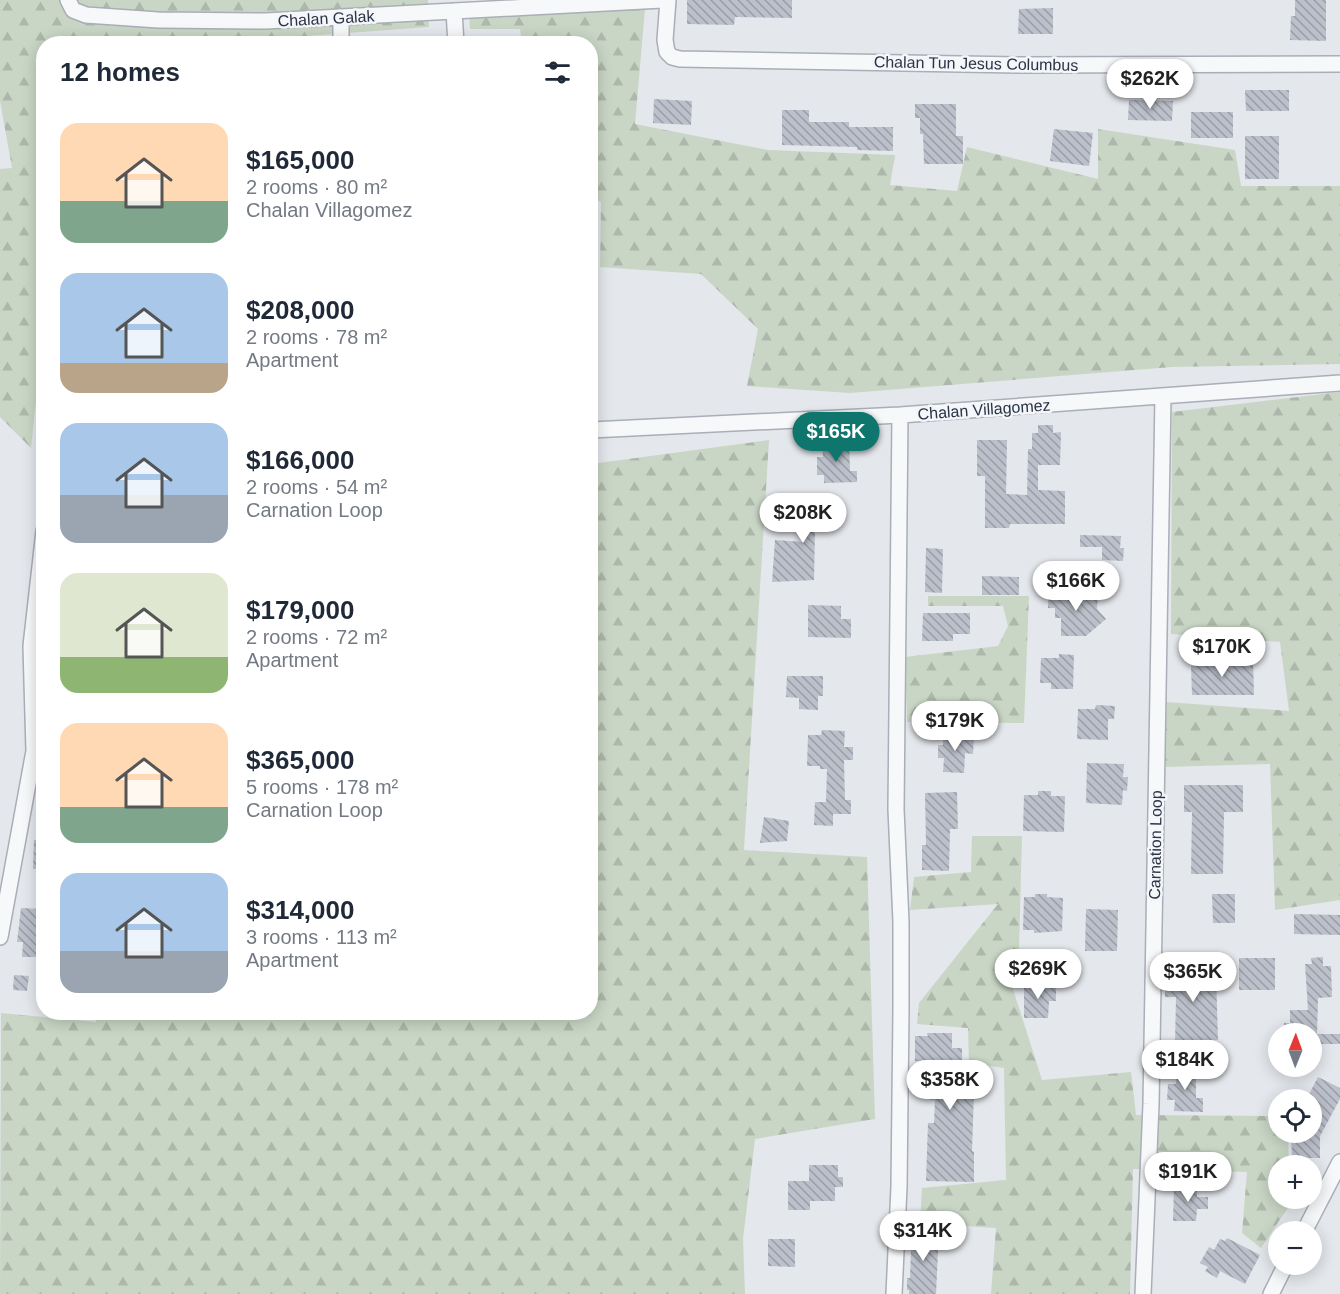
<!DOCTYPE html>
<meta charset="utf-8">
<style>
:root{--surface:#fff;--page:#f6f6f7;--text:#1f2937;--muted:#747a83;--accent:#0f766e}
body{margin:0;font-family:Helvetica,sans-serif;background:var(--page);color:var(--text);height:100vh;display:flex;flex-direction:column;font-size:22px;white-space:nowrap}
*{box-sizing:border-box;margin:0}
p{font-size:20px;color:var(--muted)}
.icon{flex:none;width:33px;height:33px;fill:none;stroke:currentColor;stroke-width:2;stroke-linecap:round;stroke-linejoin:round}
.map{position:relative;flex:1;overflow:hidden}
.details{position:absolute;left:36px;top:36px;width:562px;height:984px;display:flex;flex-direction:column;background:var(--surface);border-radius:24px;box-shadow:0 3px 15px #0003}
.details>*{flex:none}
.needle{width:39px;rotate:1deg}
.tools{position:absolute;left:1268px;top:1023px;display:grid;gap:12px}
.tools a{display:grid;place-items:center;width:54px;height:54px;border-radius:50%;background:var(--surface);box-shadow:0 3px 15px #0003;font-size:30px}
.price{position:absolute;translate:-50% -51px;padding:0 14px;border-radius:21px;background:#fff;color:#222;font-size:20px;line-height:39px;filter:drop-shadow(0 2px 3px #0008)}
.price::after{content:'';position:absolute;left:50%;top:36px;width:18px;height:14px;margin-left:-9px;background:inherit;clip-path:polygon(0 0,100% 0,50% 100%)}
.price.active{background:var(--accent);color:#fff}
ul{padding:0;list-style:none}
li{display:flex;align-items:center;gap:18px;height:150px;padding:0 24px}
li span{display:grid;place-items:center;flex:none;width:168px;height:120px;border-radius:18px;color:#555}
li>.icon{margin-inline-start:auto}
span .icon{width:72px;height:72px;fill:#fffc;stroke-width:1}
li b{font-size:26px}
h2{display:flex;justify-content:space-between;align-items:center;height:72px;padding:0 24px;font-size:26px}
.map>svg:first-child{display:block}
.forest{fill:url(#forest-firs)}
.building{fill:url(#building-back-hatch)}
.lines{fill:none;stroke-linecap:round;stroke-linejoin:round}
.minor-casing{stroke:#a9aeb7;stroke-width:18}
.minor{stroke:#f7f8fa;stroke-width:15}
.labels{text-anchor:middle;stroke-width:5;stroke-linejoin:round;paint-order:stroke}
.street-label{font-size:16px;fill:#2b3445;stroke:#f4f6f9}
</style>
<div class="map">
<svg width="1340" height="1294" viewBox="0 0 1340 1294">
<defs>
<pattern id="forest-firs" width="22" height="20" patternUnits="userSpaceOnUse" patternTransform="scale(1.5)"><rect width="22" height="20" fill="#c9d6c5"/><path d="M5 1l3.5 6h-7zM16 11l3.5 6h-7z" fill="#adb8ab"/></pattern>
<pattern id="building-back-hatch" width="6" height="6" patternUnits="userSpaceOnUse" patternTransform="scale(1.5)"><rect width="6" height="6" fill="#bbc0ca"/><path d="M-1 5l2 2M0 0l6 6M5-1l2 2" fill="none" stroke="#989da6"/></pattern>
</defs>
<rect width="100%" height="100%" fill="#e4e7ec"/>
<path class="forest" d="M0,0H428L429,27L279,38V44H44V324L31,448L0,417V169L12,168L0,101Z
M645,9L635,124L768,150L895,155L890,185L957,191L967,147L1098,179V129L1235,150L1241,186H1340V364L1172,367L850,393L747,386L758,329L701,274L600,267L601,202L591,198V44L522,43L520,29H470L469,13Z
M1340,392V900L1275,910L1270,764L1164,767L1166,702L1289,711L1280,642L1171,634L1172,412Z
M769,440L744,850L867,857L875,1119L755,1139L743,1239L745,1294H0L1,1013L96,1022V1012H591V464Z
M928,596H1029L1024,723L907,722L905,657L998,646L1008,626L1003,606H928Z
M972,836H1022L1019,949L1066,953L1068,982L1027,978L1013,989L1042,1080L1131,1072L1136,1115L1278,1116V1132L1288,1133L1289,1165L1278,1166V1198L1289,1199V1206L1261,1248L1242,1233L1247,1172L1133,1169L1130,1294H991L996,1228L920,1223L922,1188L1006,1180L1004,1068L969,1063L968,1028L917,1024L919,1003L998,904L910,910L914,877L971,872Z"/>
<path class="building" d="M687,0H792V18L735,17L734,25L687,24Z
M1295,0H1326V41L1290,40L1291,16H1295Z
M1053,8V34H1018L1019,9Z
M1245,90H1289V111H1246Z
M654,99L692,101L691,125L653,123Z
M1129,100L1173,101L1172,121L1128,120Z
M915,104H956V136H963V164H924L923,134H920V118H915Z
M782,110H809V122H849V127H893V151L857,150V147L782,145Z
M1191,112H1233V138H1191Z
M1054,129L1093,133L1089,166L1050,161Z
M1245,136H1279V179H1245Z
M1038,425H1053V433L1061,432L1060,465H1038V490L1065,491V524H1010L1009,528H985V476H977V440H1007L1006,494L1027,495L1028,449H1032V433H1038Z
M849,441L850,471H857V482L824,483V475H817V457H823L822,442Z
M815,498H833V530H815L814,580L772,582L775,540L804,542V501H815Z
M1080,535L1121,536L1120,548H1124L1123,561L1102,560V547H1080Z
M926,548L943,549L942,593L925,592Z
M982,576L1019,577V595H982Z
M1048,592L1098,593L1097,609L1106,619L1086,636H1061V618H1055V608H1048Z
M808,605L841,606V619H851V638L808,637Z
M923,613H970V634H953V641H922Z
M1059,654L1074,655L1073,689H1051V683H1040L1041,658H1059Z
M1196,656H1209V661H1253L1254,695H1192L1191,666H1196Z
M787,676H823V696H818V710L799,709V698L786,697Z
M1096,705L1115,706L1114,719H1108V740L1077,739L1078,709H1095Z
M822,730L845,731L844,747H853V760H844L845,800H851V814H833V826L814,825L815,802H826L827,769H820V766H807L808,735H821Z
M943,734L974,735L973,754L965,753L964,773L943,772L944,758H938V745H943Z
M1087,763L1124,764L1123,777H1128L1127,791L1123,790L1122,805L1086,803Z
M1184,785H1243V812H1224L1223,874H1191L1192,812H1184Z
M1038,791H1051V796H1065L1064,832L1023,831L1024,795H1038Z
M957,792L958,829H950L949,871L922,870V845H926L925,793Z
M764,817L789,821L787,841L760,843Z
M34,840H44V869H33Z
M1035,894H1047V897L1063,898L1062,931L1034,933V930H1023L1024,897H1035Z
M1212,894H1235V923H1213Z
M21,908L41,909L39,926L37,925V957H22L23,942H17Z
M1086,909L1118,910L1117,951H1085Z
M1294,914L1340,915V935L1294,934Z
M1323,957V966H1331L1332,997L1318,998L1317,1034H1283L1284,1023H1290V1010H1308L1305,964H1312L1311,958Z
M1239,958H1275V990H1239Z
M1165,965H1200V973H1216L1218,1040H1198V1045H1175L1176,997H1165Z
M14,975L29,976L27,991L13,990Z
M1024,985H1056V1001H1049L1048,1018H1024Z
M927,1033H952V1048H962V1073H983V1092H974L972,1151L974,1152V1182L926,1181L928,1123H934L935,1100H930V1087H937V1061H915V1036H928Z
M1311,1034H1340V1044H1311Z
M1177,1065L1196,1066V1098H1203V1112L1174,1111L1175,1100H1167L1168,1084H1176Z
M1318,1077L1340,1088V1099L1320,1136V1158H1292L1291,1132H1311V1100H1306Z
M809,1165H838V1177H843V1187H835V1201H810V1210H788V1181H809Z
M1174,1185H1197V1197H1208V1209H1197L1196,1221H1173Z
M912,1229L939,1230L936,1294H909V1290H907V1278H910L911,1250H908L909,1238H911Z
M1227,1238L1260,1255L1245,1284L1220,1271L1217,1278L1205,1271L1208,1267L1200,1263L1209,1247L1214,1250L1220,1239L1225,1241Z
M768,1239H795V1267L768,1266Z"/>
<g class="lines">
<defs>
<path id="minor" d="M68,0L73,10L86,15L158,20L266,21L662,0
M668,0L665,40L667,52L672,57L680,59L1021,65L1340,64
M454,11L456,44
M341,18V44
M591,430L900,415L1340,383
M0,937L34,751L31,646L44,531
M1304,1232L1340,1162
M894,1294L899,1187L901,1011V922L896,809L900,415
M1143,1294L1151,1104L1163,396
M1271,1294L1286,1264"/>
</defs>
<use href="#minor" class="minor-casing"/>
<use href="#minor" class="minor"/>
</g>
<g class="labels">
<g class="street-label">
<text transform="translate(326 18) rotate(-3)" y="6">Chalan Galak</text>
<text transform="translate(976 63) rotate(1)" y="6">Chalan Tun Jesus Columbus</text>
<text transform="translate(984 409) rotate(-4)" y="6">Chalan Villagomez</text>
<text transform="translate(1155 845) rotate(-89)" y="6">Carnation Loop</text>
</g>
</g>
</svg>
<div class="tools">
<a><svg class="needle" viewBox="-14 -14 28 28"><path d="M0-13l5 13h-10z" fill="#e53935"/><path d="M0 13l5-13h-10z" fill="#747a83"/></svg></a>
<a><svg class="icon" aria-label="locate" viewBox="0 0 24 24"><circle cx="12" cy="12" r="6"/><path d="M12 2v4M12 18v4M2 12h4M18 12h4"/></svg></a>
<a>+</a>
<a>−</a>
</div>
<b class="price" style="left:1150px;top:110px">$262K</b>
<b class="price active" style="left:836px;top:463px">$165K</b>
<b class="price" style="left:803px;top:544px">$208K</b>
<b class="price" style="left:1076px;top:612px">$166K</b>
<b class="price" style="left:1222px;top:678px">$170K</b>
<b class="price" style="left:955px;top:752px">$179K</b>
<b class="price" style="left:1038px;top:1000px">$269K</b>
<b class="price" style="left:1193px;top:1003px">$365K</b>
<b class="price" style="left:1185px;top:1091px">$184K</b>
<b class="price" style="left:950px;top:1111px">$358K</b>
<b class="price" style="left:1188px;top:1203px">$191K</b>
<b class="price" style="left:923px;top:1262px">$314K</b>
<section class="details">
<h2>12 homes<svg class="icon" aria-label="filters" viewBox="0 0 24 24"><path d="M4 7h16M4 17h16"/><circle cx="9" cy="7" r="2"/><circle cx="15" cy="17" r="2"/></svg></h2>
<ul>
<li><span style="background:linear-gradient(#ffd9b3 65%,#7fa58c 0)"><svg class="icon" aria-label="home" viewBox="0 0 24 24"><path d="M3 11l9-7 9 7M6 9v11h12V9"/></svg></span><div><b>$165,000</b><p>2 rooms · 80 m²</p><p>Chalan Villagomez</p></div></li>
<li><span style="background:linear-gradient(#a9c7e8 75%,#b9a48a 0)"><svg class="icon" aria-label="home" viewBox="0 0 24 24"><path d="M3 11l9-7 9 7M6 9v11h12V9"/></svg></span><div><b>$208,000</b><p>2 rooms · 78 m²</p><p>Apartment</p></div></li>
<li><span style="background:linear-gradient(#a9c7e8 60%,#9aa5b1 0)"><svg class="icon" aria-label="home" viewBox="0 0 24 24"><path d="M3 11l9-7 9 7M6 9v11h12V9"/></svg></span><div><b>$166,000</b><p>2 rooms · 54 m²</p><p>Carnation Loop</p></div></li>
<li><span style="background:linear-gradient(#dfe7d0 70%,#8fb573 0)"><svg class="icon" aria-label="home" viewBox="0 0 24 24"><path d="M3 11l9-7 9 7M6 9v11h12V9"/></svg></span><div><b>$179,000</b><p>2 rooms · 72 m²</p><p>Apartment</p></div></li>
<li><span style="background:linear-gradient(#ffd9b3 70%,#7fa58c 0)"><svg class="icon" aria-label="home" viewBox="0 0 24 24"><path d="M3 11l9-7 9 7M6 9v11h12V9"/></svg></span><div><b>$365,000</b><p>5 rooms · 178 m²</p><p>Carnation Loop</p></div></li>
<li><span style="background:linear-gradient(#a9c7e8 65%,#9aa5b1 0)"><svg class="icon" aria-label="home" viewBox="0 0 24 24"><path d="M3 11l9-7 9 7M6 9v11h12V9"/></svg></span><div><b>$314,000</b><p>3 rooms · 113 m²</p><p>Apartment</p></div></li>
</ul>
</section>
</div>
